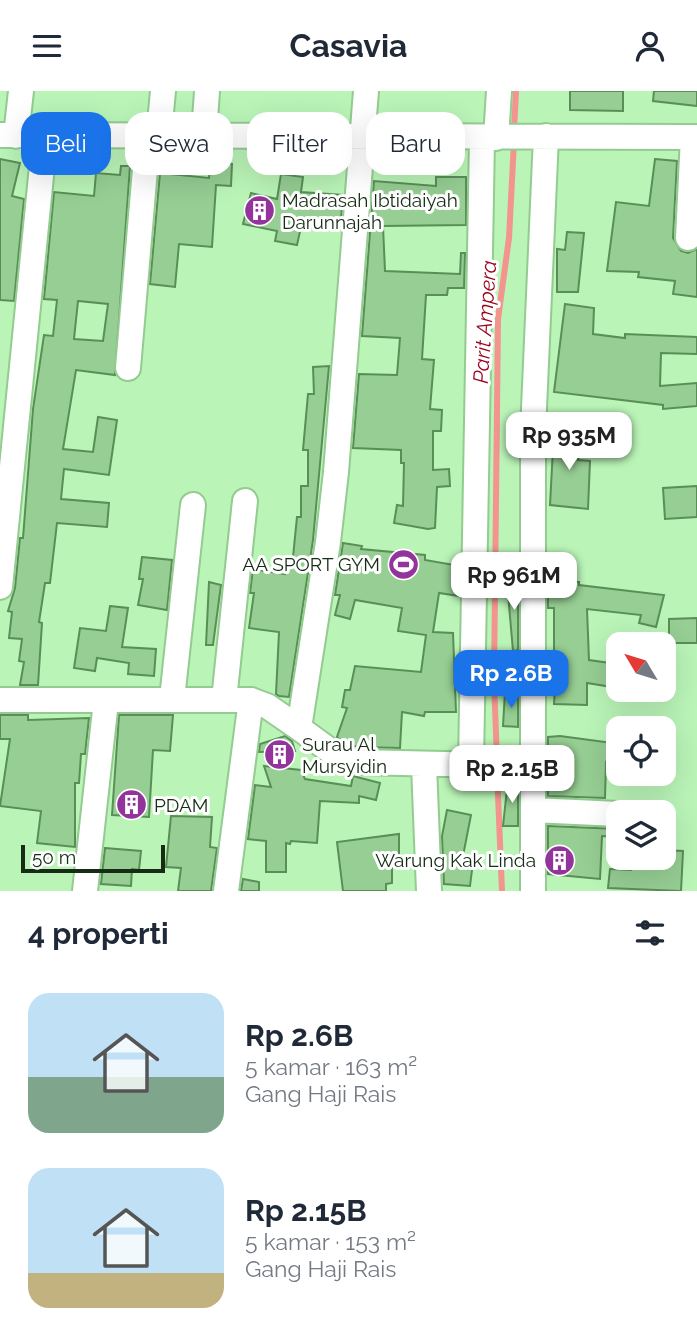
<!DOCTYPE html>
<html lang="id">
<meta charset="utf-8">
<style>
:root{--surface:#fff;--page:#f6f6f7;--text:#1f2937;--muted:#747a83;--accent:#1a73e8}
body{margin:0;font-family:Raleway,sans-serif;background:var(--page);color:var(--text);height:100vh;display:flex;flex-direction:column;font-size:26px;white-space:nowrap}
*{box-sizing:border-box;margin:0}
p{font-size:23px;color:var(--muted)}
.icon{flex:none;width:38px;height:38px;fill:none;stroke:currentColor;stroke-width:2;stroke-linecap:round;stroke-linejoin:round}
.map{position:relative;height:800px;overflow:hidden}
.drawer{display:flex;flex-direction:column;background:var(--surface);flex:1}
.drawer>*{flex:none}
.hud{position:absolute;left:21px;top:21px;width:656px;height:63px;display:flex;gap:14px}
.needle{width:46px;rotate:308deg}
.buttons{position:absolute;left:606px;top:541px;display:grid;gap:14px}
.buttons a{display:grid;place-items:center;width:70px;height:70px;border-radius:14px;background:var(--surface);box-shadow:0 7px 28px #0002;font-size:35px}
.scale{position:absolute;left:21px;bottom:18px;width:144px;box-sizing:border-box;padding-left:7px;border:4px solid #162c15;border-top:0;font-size:19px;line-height:24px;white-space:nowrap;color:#162c15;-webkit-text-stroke:5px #fff;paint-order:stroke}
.price{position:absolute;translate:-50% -60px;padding:0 16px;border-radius:14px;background:#fff;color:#222;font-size:23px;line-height:46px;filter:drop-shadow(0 2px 4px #0008)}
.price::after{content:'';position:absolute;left:50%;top:42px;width:21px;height:16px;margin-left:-10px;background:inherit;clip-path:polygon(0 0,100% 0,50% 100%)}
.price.active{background:var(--accent);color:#fff}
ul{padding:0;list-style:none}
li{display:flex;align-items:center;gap:21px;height:175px;padding:0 28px}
li span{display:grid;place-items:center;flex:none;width:196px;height:140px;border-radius:21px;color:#555}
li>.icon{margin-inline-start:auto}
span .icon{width:84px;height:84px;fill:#fffc;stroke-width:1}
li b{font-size:30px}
h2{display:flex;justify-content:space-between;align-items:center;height:84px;padding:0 28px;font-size:30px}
.pill{padding:0 24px;border-radius:21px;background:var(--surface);box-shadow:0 7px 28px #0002;font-size:24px;line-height:63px}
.pill.active{background:var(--accent);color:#fff}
header{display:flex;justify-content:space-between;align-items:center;height:91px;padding:0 28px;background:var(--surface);font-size:32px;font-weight:700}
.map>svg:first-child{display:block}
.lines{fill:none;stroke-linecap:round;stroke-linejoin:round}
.stream{stroke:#f3948f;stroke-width:6}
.building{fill:#96ce93;stroke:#598f57;stroke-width:2;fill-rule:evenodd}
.minor-casing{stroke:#93cb91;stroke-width:28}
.minor{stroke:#fff;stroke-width:24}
.labels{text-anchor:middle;stroke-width:6;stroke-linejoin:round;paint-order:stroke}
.poi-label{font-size:19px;fill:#162c15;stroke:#fff;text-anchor:start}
.water-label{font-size:21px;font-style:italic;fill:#9a011b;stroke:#fff}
</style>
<header><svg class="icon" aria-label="menu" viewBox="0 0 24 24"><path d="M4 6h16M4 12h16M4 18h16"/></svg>Casavia<svg class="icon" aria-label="person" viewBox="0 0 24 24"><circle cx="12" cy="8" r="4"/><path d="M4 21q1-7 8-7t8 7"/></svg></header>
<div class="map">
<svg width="697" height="800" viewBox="0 0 697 800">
<rect width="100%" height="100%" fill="#baf4b7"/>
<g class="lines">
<path class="stream" d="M514,40L516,0
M497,669L494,590L498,228L509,147L514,51
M497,680L502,800"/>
</g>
<path class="building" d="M570,0H623V20L570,19Z
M654,0H697V15L653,10Z
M0,68L20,72L12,105L24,108L14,210L0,209Z
M655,68L677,70L673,147L681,160L688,162L697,158V206L673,203L675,190L638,186L639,181L607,180L616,111L649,115Z
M210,71L232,73L231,95L216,94L212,156L179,153L175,196L150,193L160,82L209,87Z
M121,75H130L115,284L76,279L63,358L93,361L98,326L117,329L109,384L64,378L61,408L109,412L107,436L57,432L50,492H45L39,531L42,532L38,594H20L24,571L19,570L22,548L9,547L12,521L8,520L15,497L20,447H23L33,318L44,244L53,245L57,209L44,208L54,101L94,105L96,82L120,84ZM78,210L108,213L103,250L74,248Z
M281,83L303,86L301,101L343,104L340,139L301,136L297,154L275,150L277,140L243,133L251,102L277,108Z
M436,86H466V134L383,135L385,180L460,183L461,162H465L464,197H448L447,204H426L422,268L434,269L430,318L442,319L441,340H433V379L449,378L450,395L437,396L435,437L428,438L394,432L397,414L403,415L404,372H401V359L353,357L359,283L397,284L400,247L362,245L374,90L436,95Z
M567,141L584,142L578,201H557V158L565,159Z
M565,213L594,217L593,243L625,247V243L697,246V263L661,262L660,295L697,292V315L663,318V314L554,301Z
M329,275L313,449L289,606L279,605L276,603L279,541L249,537L254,502H250L253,478L285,483V475L292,476L297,426H301V395H308V359H303L308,303H314L313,276Z
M554,338L582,341L578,369L590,370L588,418L550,414Z
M697,395V426L665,428L663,397Z
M343,452L362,455L361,458L425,464V469L460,475L459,505L439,502L433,541L453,542L456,621H425L424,625L402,621L400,657L359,656L346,653L337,646L347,617L342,616L345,599H350L355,575L421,581L426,544L398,540L402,517L355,509L350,528L335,524L340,504H335Z
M142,466L172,469L167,519L138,514L143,488H139Z
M518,490V559L513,560L507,491Z
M209,491L221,494L213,554H206Z
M548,491H579V494L664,504L656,536L639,532L641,524L587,518L589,569L618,573V597L587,592V614L554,613L557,564H554V517H548Z
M110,515L128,517L122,556L156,558L154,585L128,583L129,572L97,567L95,580L74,577L80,537L106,540Z
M697,527V552H669V528Z
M505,601H518V636L503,635Z
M0,624H28V629L89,627L85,663H81L79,692H75V756L37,752L41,720L0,715L10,648H0Z
M119,624H173L170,660L153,659L149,726L112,724Z
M285,645L292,650L295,660L259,661L260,653Z
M560,645L613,652L610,672L606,671L605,707L548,705V646Z
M264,675L301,679L305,688L351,695L353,685L380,692L376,709L359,705V712L320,710L317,752L291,750L290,753L286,752V781H266V750L248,748L255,694L271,696Z
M508,689L518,690V735H503Z
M447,719L471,724L462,770L473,771L470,795L444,793L442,745Z
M171,725L212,726L210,756L217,757L211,800H178L181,777L166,776Z
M548,735L618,738V746L602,745L600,788L548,783Z
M399,743V770L392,769V792L386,793V800H343L337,751Z
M105,757L141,760L139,779L132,778L131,795L101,793Z
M663,759L683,760L681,800L608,797L610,778L631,779L632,766H663Z
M243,788L259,791V800H241Z"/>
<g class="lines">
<defs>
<path id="minor" d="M159,42L163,0
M204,43L207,0
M0,44L697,46
M16,45L21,0
M496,47L499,0
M688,147L693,46
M128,277L148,43
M0,496L45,45
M172,608L193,414
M0,609H251L267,615L299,637L328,451L336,381L366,0
M224,609L245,410
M299,637L340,667L357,671L532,675
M471,672L482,47
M424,674L429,800
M533,719L618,723
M85,800L106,610
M226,800L251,609
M533,800V340L546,45"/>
</defs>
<use href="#minor" class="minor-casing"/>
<use href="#minor" class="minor"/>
</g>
<defs>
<symbol id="building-disc" viewBox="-11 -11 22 22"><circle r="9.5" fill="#93349d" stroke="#fff"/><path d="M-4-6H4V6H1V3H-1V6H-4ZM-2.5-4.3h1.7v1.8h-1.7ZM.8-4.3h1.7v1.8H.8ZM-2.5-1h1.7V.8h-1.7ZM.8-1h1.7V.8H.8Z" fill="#fff"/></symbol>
<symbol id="stadium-disc" viewBox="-11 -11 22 22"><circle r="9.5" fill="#93349d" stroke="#fff"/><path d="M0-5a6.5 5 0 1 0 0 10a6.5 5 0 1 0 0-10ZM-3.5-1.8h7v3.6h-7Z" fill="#fff"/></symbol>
</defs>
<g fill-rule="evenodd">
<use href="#building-disc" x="242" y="102" width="35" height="35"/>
<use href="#stadium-disc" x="386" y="456" width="35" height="35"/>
<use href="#building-disc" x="262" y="646" width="35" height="35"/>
<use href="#building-disc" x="114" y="696" width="35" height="35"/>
<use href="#building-disc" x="542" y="752" width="35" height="35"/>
</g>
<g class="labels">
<g class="poi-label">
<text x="282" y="116">Madrasah Ibtidaiyah<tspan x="282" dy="22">Darunnajah</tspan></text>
<text x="380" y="480" text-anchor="end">AA SPORT GYM</text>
<text x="302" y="660">Surau Al<tspan x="302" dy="22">Mursyidin</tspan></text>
<text x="154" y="721">PDAM</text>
<text x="536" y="776" text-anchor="end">Warung Kak Linda</text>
</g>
<g class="water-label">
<text transform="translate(485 231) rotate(-86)" y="7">Parit Ampera</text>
</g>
</g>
</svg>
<div class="buttons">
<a><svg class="needle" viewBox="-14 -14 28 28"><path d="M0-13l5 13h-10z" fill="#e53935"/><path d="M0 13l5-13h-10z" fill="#747a83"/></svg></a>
<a><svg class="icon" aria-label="locate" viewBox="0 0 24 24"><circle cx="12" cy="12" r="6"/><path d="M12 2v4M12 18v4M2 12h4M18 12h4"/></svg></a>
<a><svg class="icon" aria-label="layers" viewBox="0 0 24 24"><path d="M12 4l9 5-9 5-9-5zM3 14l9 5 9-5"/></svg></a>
</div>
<div class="scale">50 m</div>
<b class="price" style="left:569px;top:381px">Rp 935M</b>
<b class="price" style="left:514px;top:521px">Rp 961M</b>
<b class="price active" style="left:511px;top:619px">Rp 2.6B</b>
<b class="price" style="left:512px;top:714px">Rp 2.15B</b>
<div class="hud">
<a class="pill active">Beli</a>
<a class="pill">Sewa</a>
<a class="pill">Filter</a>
<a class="pill">Baru</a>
</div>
</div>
<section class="drawer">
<h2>4 properti<svg class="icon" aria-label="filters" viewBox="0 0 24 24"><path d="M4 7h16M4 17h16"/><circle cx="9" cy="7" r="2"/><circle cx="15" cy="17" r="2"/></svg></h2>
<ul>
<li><span style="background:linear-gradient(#bfe0f5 60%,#7fa58c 0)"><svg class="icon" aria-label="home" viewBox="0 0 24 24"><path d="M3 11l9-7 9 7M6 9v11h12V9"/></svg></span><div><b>Rp 2.6B</b><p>5 kamar · 163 m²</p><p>Gang Haji Rais</p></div></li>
<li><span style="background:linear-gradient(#bfe0f5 75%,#c2b280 0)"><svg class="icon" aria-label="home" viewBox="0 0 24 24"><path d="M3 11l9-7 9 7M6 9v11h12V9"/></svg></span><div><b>Rp 2.15B</b><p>5 kamar · 153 m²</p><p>Gang Haji Rais</p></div></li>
</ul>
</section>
